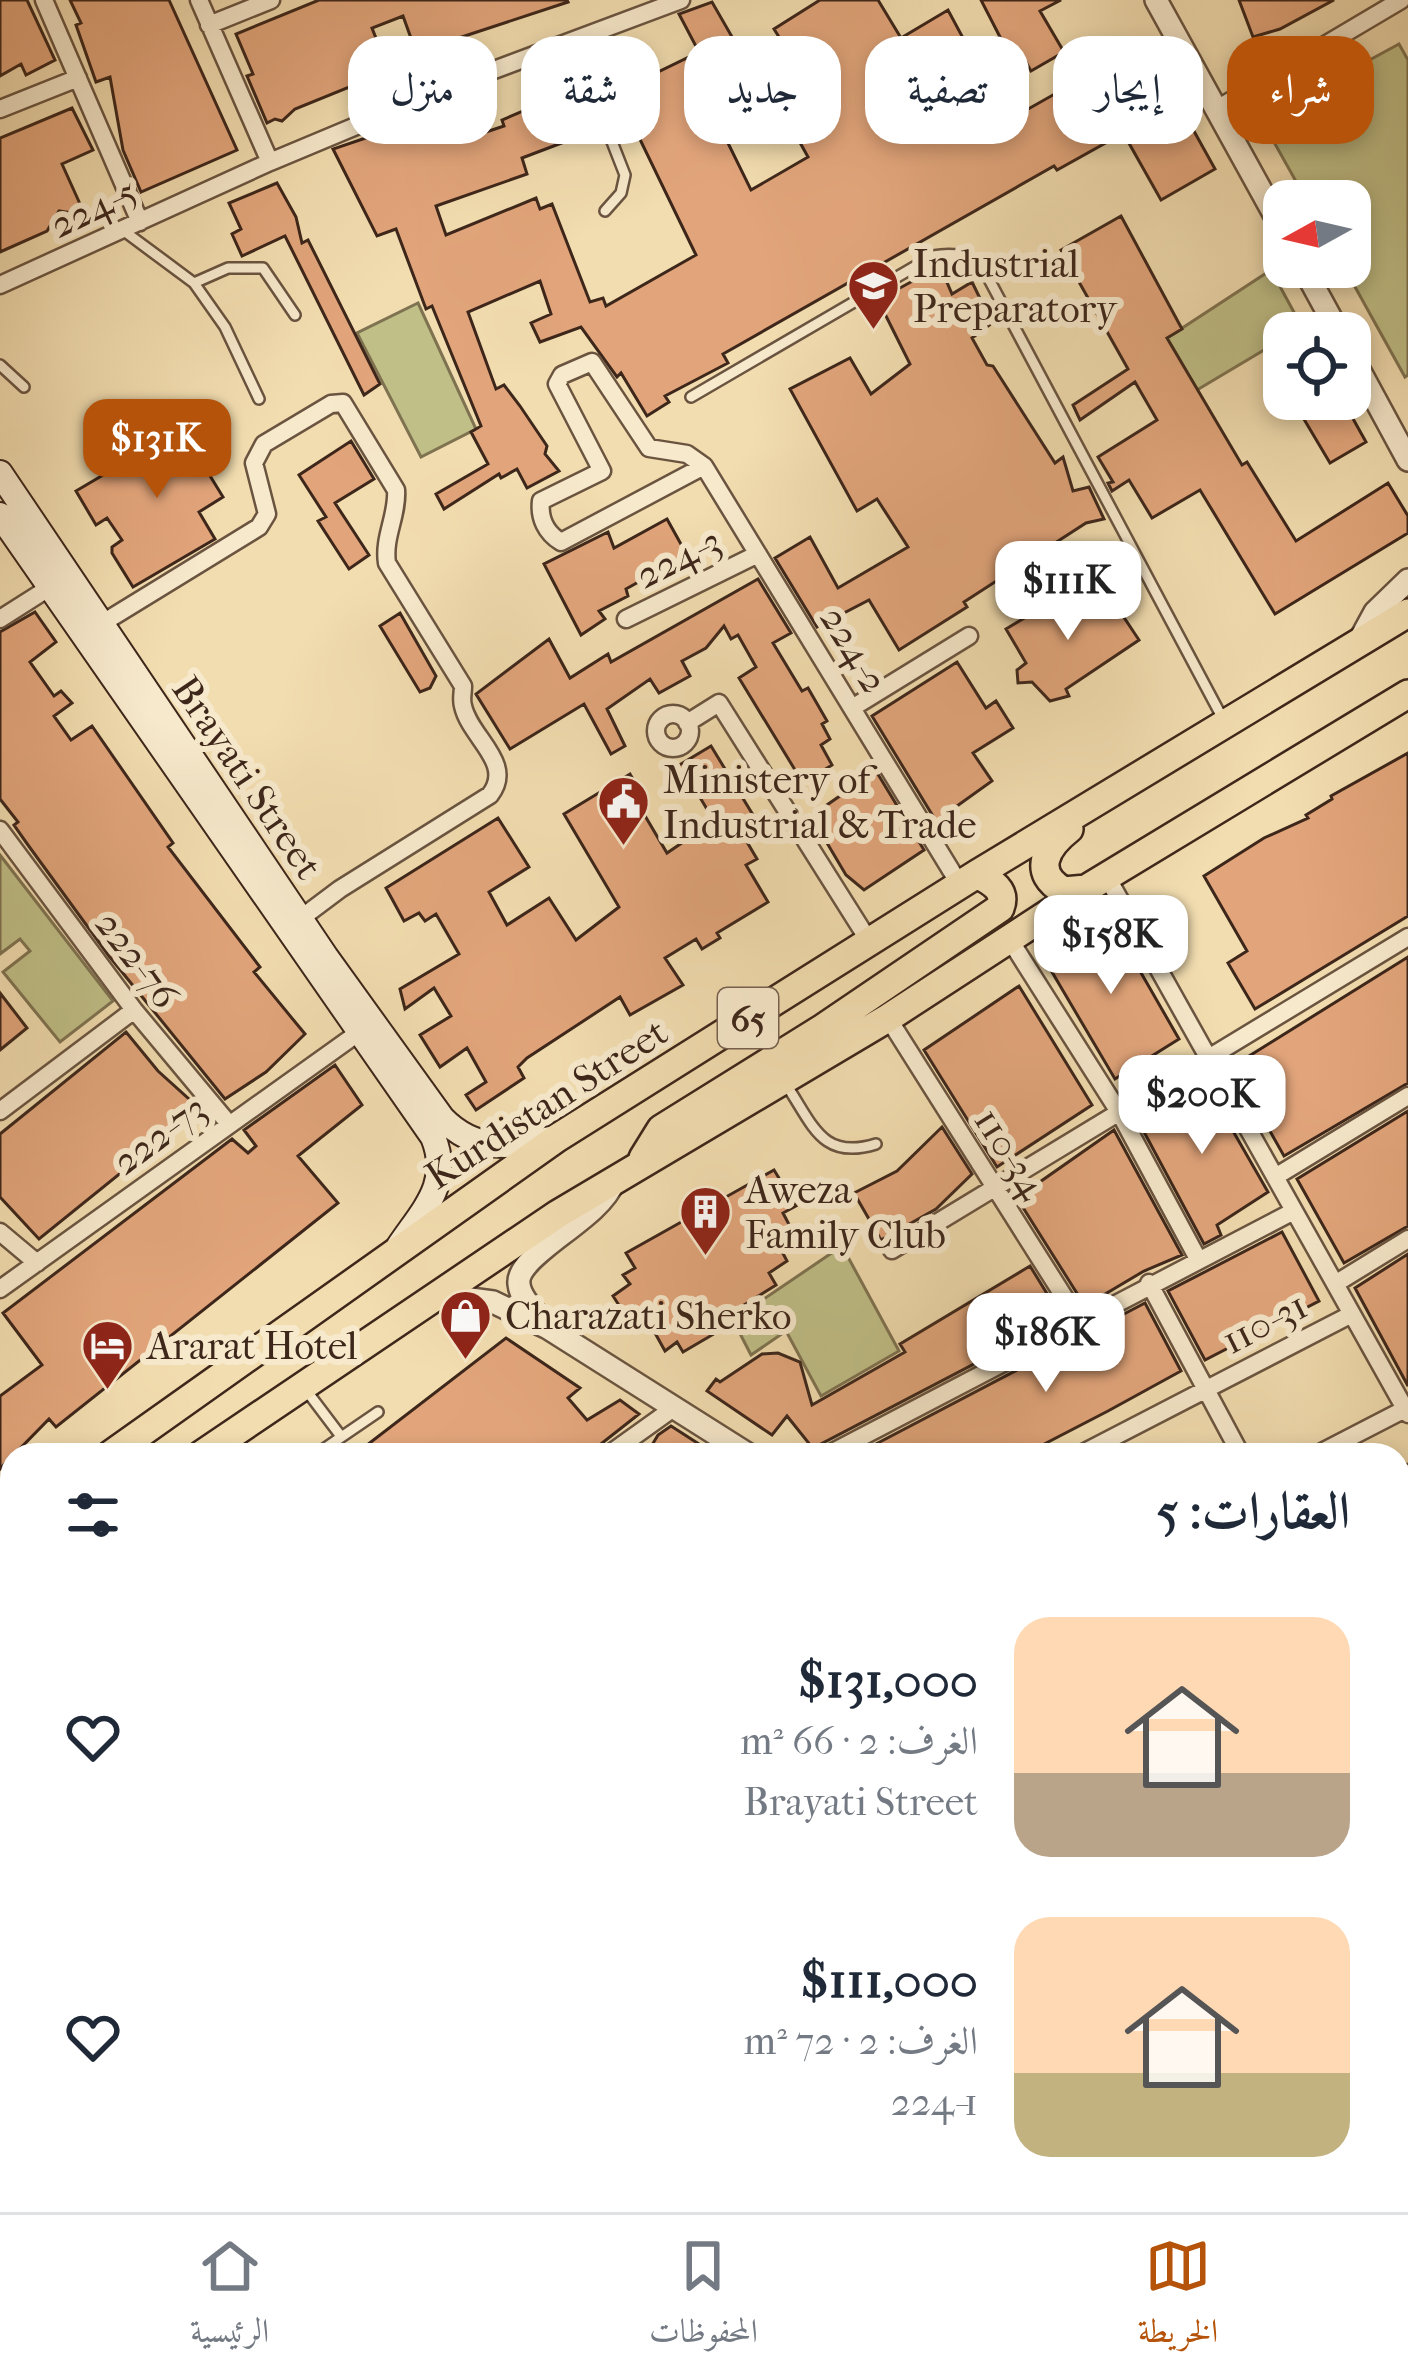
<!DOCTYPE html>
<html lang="ar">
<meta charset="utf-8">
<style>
:root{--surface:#fff;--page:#f6f6f7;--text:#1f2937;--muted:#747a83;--line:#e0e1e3;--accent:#b45309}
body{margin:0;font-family:"IM FELL French Canon",Amiri,serif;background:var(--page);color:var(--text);direction:rtl;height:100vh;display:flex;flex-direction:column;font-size:45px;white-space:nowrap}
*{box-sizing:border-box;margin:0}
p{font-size:39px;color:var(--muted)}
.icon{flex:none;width:66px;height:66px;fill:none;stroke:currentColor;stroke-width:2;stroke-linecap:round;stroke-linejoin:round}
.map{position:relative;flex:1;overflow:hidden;direction:ltr}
.sheet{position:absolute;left:0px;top:1443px;width:1410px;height:771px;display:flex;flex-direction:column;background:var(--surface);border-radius:36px 36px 0 0;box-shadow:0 6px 18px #0003;direction:rtl}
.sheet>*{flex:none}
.guide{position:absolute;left:36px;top:36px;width:1338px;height:108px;direction:rtl;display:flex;gap:24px}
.needle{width:78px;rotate:262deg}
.fabs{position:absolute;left:1263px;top:180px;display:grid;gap:24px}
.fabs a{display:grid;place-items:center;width:108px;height:108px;border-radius:24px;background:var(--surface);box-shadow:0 6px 18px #0003;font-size:60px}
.price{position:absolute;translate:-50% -102px;padding:0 27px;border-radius:24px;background:#fff;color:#222;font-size:39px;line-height:78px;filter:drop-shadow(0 3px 6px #0008)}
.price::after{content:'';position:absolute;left:50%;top:72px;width:36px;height:27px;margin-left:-18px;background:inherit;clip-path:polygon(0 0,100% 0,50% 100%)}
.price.current{background:var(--accent);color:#fff}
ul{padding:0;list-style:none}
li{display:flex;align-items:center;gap:36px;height:300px;padding:0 60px}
li span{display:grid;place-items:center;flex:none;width:336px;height:240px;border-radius:36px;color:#555}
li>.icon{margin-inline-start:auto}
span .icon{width:144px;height:144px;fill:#fffc;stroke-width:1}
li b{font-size:51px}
h2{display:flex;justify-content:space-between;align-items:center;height:144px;padding:0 60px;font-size:51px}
.tag{padding:0 42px;border-radius:36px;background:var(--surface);box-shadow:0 6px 18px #0003;font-size:42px;line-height:108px}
.tag.current{background:var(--accent);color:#fff}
.dock{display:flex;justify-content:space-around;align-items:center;height:168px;border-top:3px solid var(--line);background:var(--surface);font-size:33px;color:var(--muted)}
.dock a{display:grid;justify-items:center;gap:6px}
.dock .current{color:var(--accent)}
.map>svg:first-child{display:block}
.green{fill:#c0bf87;stroke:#7e7250;stroke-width:3}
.building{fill:#e2a57b;stroke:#3d261a;stroke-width:3}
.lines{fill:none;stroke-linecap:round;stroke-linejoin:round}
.service-casing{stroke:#6a5440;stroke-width:14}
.minor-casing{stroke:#6a5440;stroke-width:21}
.tertiary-casing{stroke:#6a5440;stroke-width:26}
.secondary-casing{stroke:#3d261a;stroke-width:28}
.trunk-casing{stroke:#3d261a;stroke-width:32}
.service{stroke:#f7e9cc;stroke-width:9}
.minor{stroke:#f7e9cc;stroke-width:16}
.tertiary{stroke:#f7e9cc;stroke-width:21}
.secondary{stroke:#f7e9cc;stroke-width:24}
.trunk{stroke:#f2ddb0;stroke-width:27}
.labels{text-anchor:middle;stroke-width:12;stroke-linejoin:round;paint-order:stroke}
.shield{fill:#f7e9cc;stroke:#75604f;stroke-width:3}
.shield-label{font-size:36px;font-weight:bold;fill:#3d261a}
.street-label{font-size:39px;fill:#3d261a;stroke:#f7e9cc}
.poi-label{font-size:39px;fill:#3d261a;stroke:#f7e9cc;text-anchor:start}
</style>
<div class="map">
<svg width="1408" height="2212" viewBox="0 0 1408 2212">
<rect width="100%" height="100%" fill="#f2ddb0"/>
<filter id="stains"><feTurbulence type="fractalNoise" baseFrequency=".00167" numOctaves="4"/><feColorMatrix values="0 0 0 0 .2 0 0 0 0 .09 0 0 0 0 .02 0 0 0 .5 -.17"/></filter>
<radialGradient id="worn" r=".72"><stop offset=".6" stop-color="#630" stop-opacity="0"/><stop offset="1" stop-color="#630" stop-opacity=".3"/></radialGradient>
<path class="green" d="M1399,44L1408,60V375L1405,377L1344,267H1350V201H1307L1261,119Z
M1271,270L1302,327L1284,333V338L1197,390L1167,338Z
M418,303L476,429L421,457L357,333Z
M0,855L113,1001L60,1042L3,972L30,951L20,939L0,954Z
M842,1246L899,1351L821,1396L786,1331L751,1355L733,1320Z"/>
<path class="building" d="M0,0H27L55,60L26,75L21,64L0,76Z
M70,0H169L237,150L141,192L123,150L110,77L96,82L76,25L81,23Z
M319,0H567L568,2L416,52L403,16L372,28L389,71L295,109L282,121L275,119L267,123L247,76L253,74L236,34Z
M820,0H878L901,38L948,10L971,53L1000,37L981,0H1061L1040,11L1064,52L1031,71L1023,57L990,76L1014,117L1145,43L1215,169L1161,200L1126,138L1123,140L1120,135L1057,170L1054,166L723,354L728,363L665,396L669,402L647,416L621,373L617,377L581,327L540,342L531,323L551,314L540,281L468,312L496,389L504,385L520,406L547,446L545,454L559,471L527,488L517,469L501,478L499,474L444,509L436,494L488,464L471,432L481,426L432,306L426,309L396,229L377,236L333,149L460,106L471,137L504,126L502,120L568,92L562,76L574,70L587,103L572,109L580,136L522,158L527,174L436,206L446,235L536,198L540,209L552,204L590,302L603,298L606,306L696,255L617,92L699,52L679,14L712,2L743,56L699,84L751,190L808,157L772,92L802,74L774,29Z
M1239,0H1334L1280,29L1253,37Z
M72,108L93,150L62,164L85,215L59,211L47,231L0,252V138Z
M277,183L296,217L302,243L308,240L380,384L364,395L285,236L242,256L232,234L241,229L229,203Z
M1121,216L1182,329L1167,338L1242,465L1247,462L1296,541L1388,483L1408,516V533L1275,614L1200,490L1152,518L1129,480L1112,491L1108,483L1113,482L1098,457L1157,420L1135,382L1080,420L1073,405L1128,369L1061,250Z
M940,266L952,294L972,282L992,323L972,338L987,365L993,366L1055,463L1063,457L1073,491L1089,487L1104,519L1086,523L964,602L967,607L899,650L869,600L817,627L775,558L810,537L838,588L908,547L877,499L857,511L790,389L850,358L871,394L910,364L878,300Z
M1292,399H1342L1366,442L1330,463Z
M182,409L214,460L204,466L223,497L199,512L215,539L133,587L112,553V547L122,540L107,518L96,525L76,491L159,442L150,428Z
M351,441L374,479L335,503L369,555L349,569L318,521L326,517L299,475Z
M667,519L687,555L626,589L628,596L599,611L605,619L581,635L544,564L608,532L614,548Z
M758,579L791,633L773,643L802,691L808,688L827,721L822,724L830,739L821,745L832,765L803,783L739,678L756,667L738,635L731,639L724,626L706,648L682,661L690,676L659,693L650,679L607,709L625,746L611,754L584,704L510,749L476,694L549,639L570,678L608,654L611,662Z
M1071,590L1082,608L1094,602L1115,604L1139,640L1066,689L1069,696L1050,701L1032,682L1018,683L1017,670L1026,663L1006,629Z
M35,612L56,642L30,662L54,696L61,691L72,703L54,716L71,740L92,726L173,843L168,847L260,967L254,972L305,1034L266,1072L225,1099L109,956L28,845L14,825L18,822L0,799V632Z
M400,613L436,676L430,688L420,692L380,626Z
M957,662L986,708L996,701L1013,728L973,753L992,781L936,821L872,716Z
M711,746L764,833L747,842L757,859L746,865L768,902L717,933L720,938L702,949L696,939L665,958L683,985L630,1015L620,997L527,1058L518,1067L524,1078L476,1110L466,1095L486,1082L467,1048L440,1067L420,1035L451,1016L434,988L405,1009L400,989L459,954L436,914L425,921L419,913L404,921L386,888L498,818L529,867L489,892L507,925L549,898L576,940L619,907L564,814L630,774L648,805L641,809L667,853L714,821L692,784L678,792L666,773Z
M1408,753V916L1255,1009L1228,963L1247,951L1204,876L1264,838L1308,818L1306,815L1332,799L1331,796Z
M876,771L924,850L864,890L846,875L811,816Z
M1109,917L1179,1039L1115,1079L1042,955Z
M1408,957V1083L1284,1156L1233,1066Z
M1019,986L1092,1105L997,1167L924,1050Z
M0,993L27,1028L0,1050Z
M126,1032L158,1071L200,1109L39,1239L0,1197V1134Z
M335,1065L362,1105L298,1156L338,1203L56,1427L49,1419L0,1469V1396L42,1365L3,1313L232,1139L248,1153L256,1146L244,1130Z
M1202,1077L1268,1192L1217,1225L1221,1235L1204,1244L1136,1117Z
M1408,1111V1226L1344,1263L1297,1179Z
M942,1127L972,1174L936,1209L881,1240L854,1193L897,1171Z
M1114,1130L1182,1255L1144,1271L1085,1306L1017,1198Z
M774,1170L796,1206L783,1213L793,1232L777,1242L787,1261L769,1273L776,1285L720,1320L724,1328L683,1352L677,1342L665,1351L650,1324L647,1326L634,1306L624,1313L613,1296L630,1284L623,1275L635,1268L626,1253Z
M1282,1232L1319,1301L1205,1360L1168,1291Z
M1408,1254V1386L1355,1288Z
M1030,1266L1062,1318L821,1444L815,1451L787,1416L772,1435L707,1391L716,1379L720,1382L762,1354L778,1353L800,1362L812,1405L905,1352L900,1344Z
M1145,1303L1181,1371L1108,1411L1023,1455H855Z
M506,1338L580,1388L568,1398L587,1420L620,1400L639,1414L587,1455H354Z
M671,1426L716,1455H646L658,1435Z"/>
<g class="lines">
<defs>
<path id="service" d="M573,42L625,175L621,193L605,211
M124,231L194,283L225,327L259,399
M194,283L228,268H263L295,315
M0,365L24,387
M691,397L933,256C954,252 966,255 983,268L1223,719
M785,1083C813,1124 821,1161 876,1144
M306,1390L340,1435
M315,1455L378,1412
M0,2140L12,2146
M650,2202L664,2212
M838,2212L844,2202"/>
<path id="minor" d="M44,0L140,222
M199,0L270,162
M209,25L271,0
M0,109L78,78
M1217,109L1401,0
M0,285L270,162L454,85L681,0
M704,466L561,542C546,533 539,518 541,501L602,471L557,384L562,375L592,362L649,448L687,454L704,466L960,885
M0,619L55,584
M626,619L758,554
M101,624L259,527L267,514L254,463L264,444L331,404L343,403L396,490C398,515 383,537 387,563L463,686C463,693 461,699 463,706C470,738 515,763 490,795L340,889L300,919
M852,708L969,636
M656 731a17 17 0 1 1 34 0a17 17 0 1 1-34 0Z
M687,723L719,703L869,941
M0,830L134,1010L229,1124
M1107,877L1408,1414
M1010,940L1119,1112L1198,1259
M888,1018L1080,1322
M0,1111L134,1010
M1275,1177L1408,1096
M0,1232L37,1263
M892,1250L1408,937
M1149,1283L1241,1455
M1335,1284L1408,1239
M0,1289L358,1033
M608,1455L675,1407
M827,1455L1294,1211
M1079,1455L1352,1314
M1316,1455L1405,1409
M1398,1479L1408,1473
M1398,1621L1408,1616
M1398,1888L1408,1896
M0,1926L12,1904
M1398,1965L1408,1952
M1398,2075L1408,2084
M1398,2176L1408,2168
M0,2182L12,2172
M367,2202L388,2212
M614,2212L619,2202
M1109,2212L1122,2202
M1354,2212L1366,2202"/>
<path id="tertiary" d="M1156,0L1284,232
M1303,267L1339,333
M1350,353L1408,460
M1357,645L1375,612L1408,580
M440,1295L493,1302L548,1328L749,1455
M544,1323C535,1312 520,1298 519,1284C515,1255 599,1220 613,1183
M0,1502L12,1514
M1398,1765L1408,1772
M1036,2202L1044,2212"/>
<path id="secondary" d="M0,473L326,957L442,1118C476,1153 511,1147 555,1138
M0,515L433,1137C452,1183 424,1209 399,1246"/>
<path id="trunk" d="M1069,829C1046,847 1031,873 1064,891L1086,889
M643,1158L661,1129L823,1028L1000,908C1007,890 992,882 977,874
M110,1455L557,1138L977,874L1408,613
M201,1455L558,1214L888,1018L1086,889L1408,694
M0,1535L12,1526
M0,1606L12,1595
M0,1643L12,1632"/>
</defs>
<use href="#service" class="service-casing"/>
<use href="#minor" class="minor-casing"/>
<use href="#tertiary" class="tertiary-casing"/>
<use href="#secondary" class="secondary-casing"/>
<use href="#trunk" class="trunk-casing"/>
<use href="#service" class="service"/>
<use href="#minor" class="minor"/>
<use href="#tertiary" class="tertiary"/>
<use href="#secondary" class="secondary"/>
<use href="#trunk" class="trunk"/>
</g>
<defs>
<symbol id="school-pin" viewBox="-11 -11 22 30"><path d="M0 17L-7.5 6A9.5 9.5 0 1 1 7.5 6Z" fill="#8f2418" stroke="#f7e9cc"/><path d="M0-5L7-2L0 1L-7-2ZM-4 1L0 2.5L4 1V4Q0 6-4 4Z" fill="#fff"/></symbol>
<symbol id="civic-pin" viewBox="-11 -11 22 30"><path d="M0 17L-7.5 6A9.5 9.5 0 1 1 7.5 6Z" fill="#8f2418" stroke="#f7e9cc"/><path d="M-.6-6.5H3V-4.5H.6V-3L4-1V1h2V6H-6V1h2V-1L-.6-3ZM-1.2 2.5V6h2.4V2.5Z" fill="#fff"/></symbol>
<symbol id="building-pin" viewBox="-11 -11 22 30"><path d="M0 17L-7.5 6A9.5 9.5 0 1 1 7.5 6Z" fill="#8f2418" stroke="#f7e9cc"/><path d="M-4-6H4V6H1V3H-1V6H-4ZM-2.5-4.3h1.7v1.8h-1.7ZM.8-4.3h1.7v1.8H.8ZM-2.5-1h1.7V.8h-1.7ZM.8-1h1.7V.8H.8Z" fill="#fff"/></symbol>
<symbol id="shop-pin" viewBox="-11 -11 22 30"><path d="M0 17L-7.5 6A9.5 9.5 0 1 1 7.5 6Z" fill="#8f2418" stroke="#f7e9cc"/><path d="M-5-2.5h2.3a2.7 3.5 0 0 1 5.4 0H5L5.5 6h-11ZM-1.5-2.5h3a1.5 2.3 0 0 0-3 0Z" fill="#fff"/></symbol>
<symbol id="hotel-pin" viewBox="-11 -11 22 30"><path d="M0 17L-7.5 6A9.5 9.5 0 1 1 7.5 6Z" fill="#8f2418" stroke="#f7e9cc"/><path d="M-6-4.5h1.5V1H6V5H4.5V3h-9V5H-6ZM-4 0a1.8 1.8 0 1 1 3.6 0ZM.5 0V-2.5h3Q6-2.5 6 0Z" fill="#fff"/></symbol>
</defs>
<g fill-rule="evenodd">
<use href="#school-pin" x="844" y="256" width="59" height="81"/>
<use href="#civic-pin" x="594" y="772" width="59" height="81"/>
<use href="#building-pin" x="676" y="1182" width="59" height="81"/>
<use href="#shop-pin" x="436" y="1286" width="59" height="81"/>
<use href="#hotel-pin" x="78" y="1316" width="59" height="81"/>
</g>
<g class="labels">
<rect class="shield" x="718" y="988" width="60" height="60" rx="9"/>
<g class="shield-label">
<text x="748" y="1031">65</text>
</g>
<g class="street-label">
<text transform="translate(93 207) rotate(-25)" y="14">224-5</text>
<text transform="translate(678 557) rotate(-26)" y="14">224-3</text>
<text transform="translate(855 649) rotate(59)" y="14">224-2</text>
<text transform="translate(248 777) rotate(56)" y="14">Brayati Street</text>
<text transform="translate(138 959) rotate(53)" y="14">222-76</text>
<text transform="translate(546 1103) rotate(-33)" y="14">Kurdistan Street</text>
<text transform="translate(159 1134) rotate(-36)" y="14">222-73</text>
<text transform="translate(1011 1153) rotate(58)" y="14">110-34</text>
<text transform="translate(1264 1322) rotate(-27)" y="14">110-31</text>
</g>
<g class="poi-label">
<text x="913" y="277">Industrial<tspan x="913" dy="45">Preparatory</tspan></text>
<text x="663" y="793">Ministery of<tspan x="663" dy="45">Industrial &amp; Trade</tspan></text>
<text x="745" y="1203">Aweza<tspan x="745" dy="45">Family Club</tspan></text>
<text x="505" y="1329">Charazati Sherko</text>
<text x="147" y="1359">Ararat Hotel</text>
</g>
</g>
<rect width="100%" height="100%" filter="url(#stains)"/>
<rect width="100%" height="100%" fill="url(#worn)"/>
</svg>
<div class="fabs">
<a><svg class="needle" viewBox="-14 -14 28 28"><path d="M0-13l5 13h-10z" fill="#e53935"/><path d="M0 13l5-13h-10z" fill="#747a83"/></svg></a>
<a><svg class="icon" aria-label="locate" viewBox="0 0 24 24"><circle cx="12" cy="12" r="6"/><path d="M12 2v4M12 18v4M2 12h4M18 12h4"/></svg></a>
</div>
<b class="price current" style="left:157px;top:501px">$131K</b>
<b class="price" style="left:1068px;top:643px">$111K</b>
<b class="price" style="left:1111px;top:997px">$158K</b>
<b class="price" style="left:1202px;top:1157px">$200K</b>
<b class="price" style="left:1046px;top:1395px">$186K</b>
<div class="guide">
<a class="tag current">شراء</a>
<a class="tag">إيجار</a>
<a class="tag">تصفية</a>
<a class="tag">جديد</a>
<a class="tag">شقة</a>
<a class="tag">منزل</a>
</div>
<section class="sheet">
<h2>العقارات: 5<svg class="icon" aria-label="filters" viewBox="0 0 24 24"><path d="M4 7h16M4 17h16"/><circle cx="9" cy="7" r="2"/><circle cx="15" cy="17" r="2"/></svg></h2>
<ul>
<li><span style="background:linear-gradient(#ffd9b3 65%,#b9a48a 0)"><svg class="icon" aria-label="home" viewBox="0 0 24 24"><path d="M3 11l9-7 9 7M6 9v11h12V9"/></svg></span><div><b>$131,000</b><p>الغرف: 2 · 66 m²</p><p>Brayati Street</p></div><svg class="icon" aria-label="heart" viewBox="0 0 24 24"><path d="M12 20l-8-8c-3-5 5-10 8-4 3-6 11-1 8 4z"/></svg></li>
<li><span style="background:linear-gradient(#ffd9b3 65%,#c2b280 0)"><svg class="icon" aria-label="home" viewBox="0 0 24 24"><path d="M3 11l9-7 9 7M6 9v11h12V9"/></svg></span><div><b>$111,000</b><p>الغرف: 2 · 72 m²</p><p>224-1</p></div><svg class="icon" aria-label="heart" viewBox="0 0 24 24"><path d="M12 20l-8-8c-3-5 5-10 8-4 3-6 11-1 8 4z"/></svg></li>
</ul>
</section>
</div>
<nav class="dock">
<a class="current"><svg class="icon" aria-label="map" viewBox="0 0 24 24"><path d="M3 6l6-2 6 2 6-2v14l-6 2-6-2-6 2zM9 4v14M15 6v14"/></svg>الخريطة</a>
<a><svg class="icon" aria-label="saved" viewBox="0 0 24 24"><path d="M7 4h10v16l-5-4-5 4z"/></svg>المحفوظات</a>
<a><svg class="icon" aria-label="home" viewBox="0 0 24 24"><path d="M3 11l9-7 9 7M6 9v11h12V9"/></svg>الرئيسية</a>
</nav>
